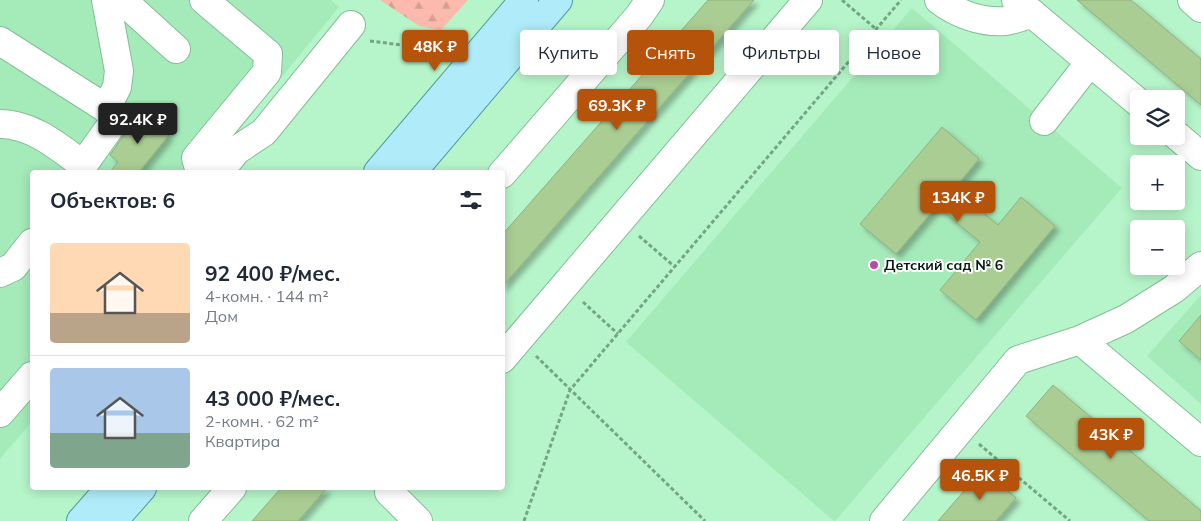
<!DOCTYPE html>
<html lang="ru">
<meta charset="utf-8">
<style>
:root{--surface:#fff;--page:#f2f2f3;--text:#1f2937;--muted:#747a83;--line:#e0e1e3;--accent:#b45309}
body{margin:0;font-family:Mulish,sans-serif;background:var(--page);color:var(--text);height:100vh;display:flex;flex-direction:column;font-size:19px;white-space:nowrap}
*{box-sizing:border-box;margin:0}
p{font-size:16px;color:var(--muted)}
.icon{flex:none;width:28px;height:28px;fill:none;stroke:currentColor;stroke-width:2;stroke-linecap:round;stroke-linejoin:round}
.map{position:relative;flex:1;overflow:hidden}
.drawer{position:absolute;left:30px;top:170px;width:475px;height:320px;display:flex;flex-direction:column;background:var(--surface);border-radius:5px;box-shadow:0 2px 12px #0003}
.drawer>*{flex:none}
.guide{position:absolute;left:520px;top:30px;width:475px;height:45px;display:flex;gap:10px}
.controls{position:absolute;left:1130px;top:90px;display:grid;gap:10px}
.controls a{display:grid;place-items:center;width:55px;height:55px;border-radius:5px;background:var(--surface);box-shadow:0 2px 12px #0003;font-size:25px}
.price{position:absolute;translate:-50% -42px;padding:0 11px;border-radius:5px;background:var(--accent);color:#fff;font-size:16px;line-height:32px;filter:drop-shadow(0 1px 2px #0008)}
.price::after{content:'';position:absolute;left:50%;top:30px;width:15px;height:11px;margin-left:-8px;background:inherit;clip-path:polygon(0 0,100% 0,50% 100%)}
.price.current{background:#222;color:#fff}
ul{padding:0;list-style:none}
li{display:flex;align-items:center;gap:15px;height:125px;padding:0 20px}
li+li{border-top:1px solid var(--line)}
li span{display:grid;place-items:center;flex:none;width:140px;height:100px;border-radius:5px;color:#555}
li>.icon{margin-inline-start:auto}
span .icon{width:60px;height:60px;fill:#fffc;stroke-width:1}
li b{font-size:21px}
h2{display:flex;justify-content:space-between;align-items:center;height:60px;padding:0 20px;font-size:21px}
.chip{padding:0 18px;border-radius:5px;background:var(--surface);box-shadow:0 2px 12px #0003;font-size:18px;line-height:45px}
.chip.current{background:var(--accent);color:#fff}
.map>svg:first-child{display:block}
.built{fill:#a5eab9}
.forest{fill:url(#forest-firs)}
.building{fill:#aacd93;stroke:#8fb279;filter:url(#shadow)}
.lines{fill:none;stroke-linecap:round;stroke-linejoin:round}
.minor-casing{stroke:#82bf94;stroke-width:30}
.major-casing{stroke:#509aa3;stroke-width:30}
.path{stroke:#74a584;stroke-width:3;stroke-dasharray:4 2.5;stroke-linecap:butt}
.minor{stroke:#fff;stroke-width:28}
.major{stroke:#afebf8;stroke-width:28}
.poi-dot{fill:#b84aa8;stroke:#fff;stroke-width:2}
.labels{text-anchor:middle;stroke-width:4;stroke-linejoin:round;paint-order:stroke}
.poi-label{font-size:14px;font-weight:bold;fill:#041c0d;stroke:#fff;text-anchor:start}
</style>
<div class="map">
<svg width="1201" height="521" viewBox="0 0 1201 521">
<defs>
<pattern id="forest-firs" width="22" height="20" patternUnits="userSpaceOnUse" patternTransform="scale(1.25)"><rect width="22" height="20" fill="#fbbaab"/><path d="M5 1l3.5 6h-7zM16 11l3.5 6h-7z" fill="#d69f92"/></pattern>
<filter id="shadow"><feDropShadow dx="4.5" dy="4.5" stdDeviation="2.5" flood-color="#0004"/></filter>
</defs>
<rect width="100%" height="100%" fill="#b6f5c9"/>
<path class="built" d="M0,0H331L339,7L208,167L214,172H32V421L0,459Z
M912,8L1122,188L835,521H834L626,342Z
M1201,295V404L1147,356Z"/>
<path class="forest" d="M380,0H468L441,30L419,26Z"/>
<path class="building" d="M708,0H754L502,287V235Z
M1077,0H1131L1201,59V105Z
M136,109L169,135L139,172H110L118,162L110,155L131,125L133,114Z
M942,127L979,159L954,189L998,225L1021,197L1055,226L976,320L940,290L980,242L937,206L896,254L860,224Z
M1201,315V360L1179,341Z
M1053,385L1201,511V521H1149L1026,416Z
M983,469L1016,498L996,521H938Z
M281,488H327L298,521H252Z"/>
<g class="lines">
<defs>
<path id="minor" d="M106,0L119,71L117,87L106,109
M122,0L176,49
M939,0C957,14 982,23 1005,21C1014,20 1024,16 1032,13
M1016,0L1139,103
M1192,0L1201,8
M0,41L118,116L83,165
M1044,121L1090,62
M0,124C32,124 59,147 83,165V172
M1176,135L1201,156
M200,172L196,158L267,72L268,54L204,0
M219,172L237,150L264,132L351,25
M502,174L639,16L650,0
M0,273L13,267L32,243
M1080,340L1201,442
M502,359L808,0
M0,413L32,376
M393,488L389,492L418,521
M203,521L232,488
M884,521L1018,360L1080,340L1126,319L1174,289L1201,266"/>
<path id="major" d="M378,172L524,0
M412,172L558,0
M81,521L110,488
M113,521L142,488"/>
</defs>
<use href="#minor" class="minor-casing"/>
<use href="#major" class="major-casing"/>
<path class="path" d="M842,0L876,29
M370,41L418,47L443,59
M639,236L675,267
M583,302L618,334
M536,356L705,521
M979,444L1070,521
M524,521L570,390L901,0"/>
<use href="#minor" class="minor"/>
<use href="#major" class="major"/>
</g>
<circle class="poi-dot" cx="874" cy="265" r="5"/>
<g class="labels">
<g class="poi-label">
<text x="884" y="270">Детский сад № 6</text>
</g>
</g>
</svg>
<div class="controls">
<a><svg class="icon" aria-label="layers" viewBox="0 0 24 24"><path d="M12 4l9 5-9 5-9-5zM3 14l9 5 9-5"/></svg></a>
<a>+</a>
<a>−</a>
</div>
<b class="price" style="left:435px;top:72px">48K ₽</b>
<b class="price" style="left:617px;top:131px">69.3K ₽</b>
<b class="price current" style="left:138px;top:145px">92.4K ₽</b>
<b class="price" style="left:958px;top:223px">134K ₽</b>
<b class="price" style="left:1111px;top:460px">43K ₽</b>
<b class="price" style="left:980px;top:501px">46.5K ₽</b>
<div class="guide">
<a class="chip">Купить</a>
<a class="chip current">Снять</a>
<a class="chip">Фильтры</a>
<a class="chip">Новое</a>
</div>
<section class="drawer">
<h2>Объектов: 6<svg class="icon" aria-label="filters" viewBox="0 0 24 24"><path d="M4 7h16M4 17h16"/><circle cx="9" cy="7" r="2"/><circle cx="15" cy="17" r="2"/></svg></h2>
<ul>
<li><span style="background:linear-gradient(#ffd9b3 70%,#b9a48a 0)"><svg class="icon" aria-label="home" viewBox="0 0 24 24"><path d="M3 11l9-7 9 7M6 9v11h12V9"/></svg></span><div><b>92 400 ₽/мес.</b><p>4-комн. · 144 m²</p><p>Дом</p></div></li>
<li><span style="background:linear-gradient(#a9c7e8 65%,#7fa58c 0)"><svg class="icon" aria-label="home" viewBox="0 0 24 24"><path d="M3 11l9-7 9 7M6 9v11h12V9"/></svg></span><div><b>43 000 ₽/мес.</b><p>2-комн. · 62 m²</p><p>Квартира</p></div></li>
</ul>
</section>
</div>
